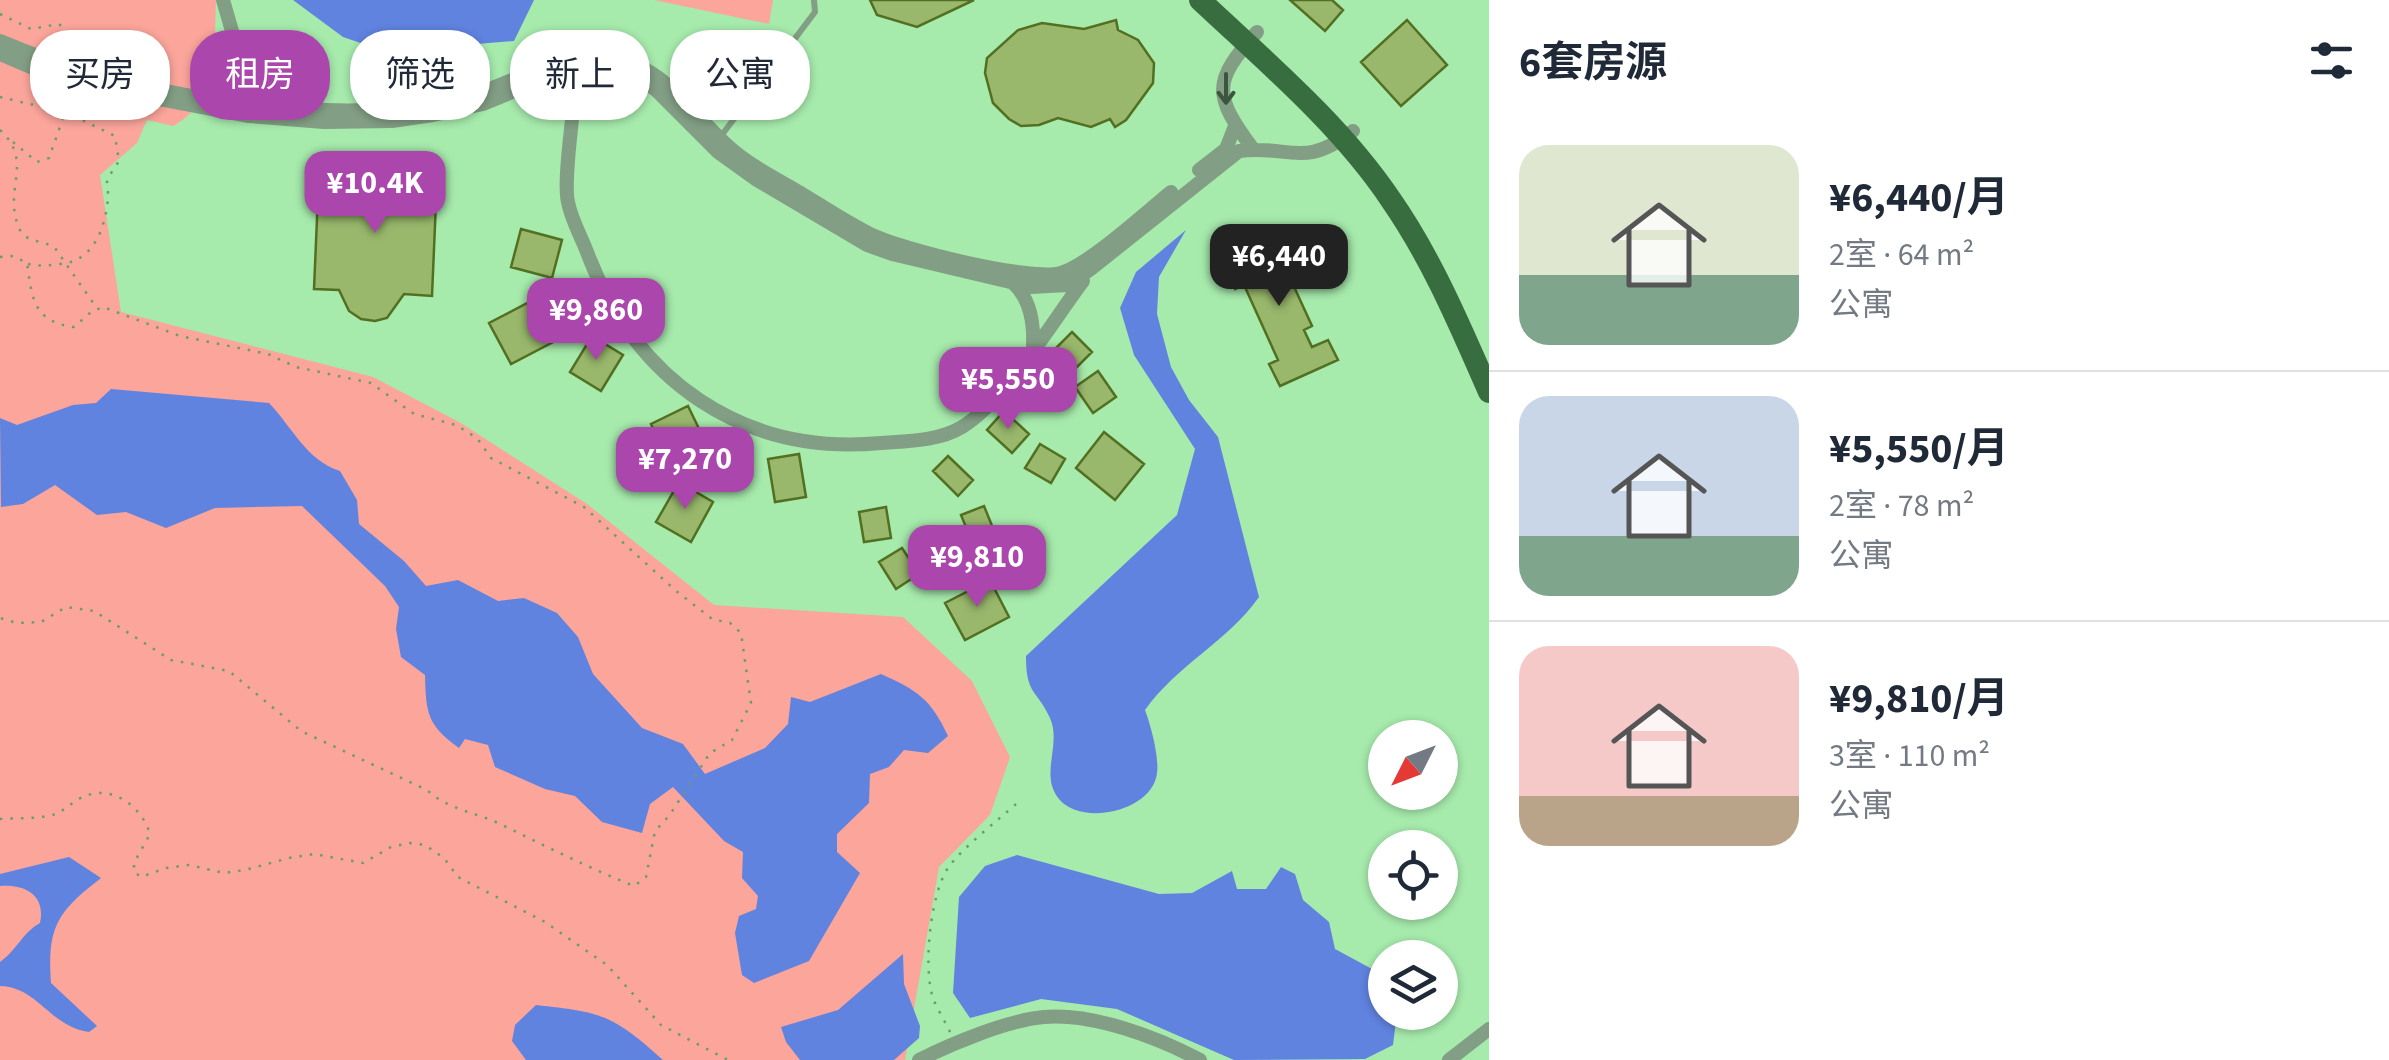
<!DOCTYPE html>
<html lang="zh">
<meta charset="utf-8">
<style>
:root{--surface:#fff;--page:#f6f6f7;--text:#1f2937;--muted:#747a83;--line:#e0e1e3;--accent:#ab47ac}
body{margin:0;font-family:"Source Sans 3","Noto Sans SC",sans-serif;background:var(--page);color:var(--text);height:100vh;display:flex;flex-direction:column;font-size:38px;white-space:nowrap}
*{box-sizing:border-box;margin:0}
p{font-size:32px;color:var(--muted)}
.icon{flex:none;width:55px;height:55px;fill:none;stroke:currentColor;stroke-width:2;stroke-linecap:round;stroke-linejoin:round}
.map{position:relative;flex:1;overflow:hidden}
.details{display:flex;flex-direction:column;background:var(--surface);width:900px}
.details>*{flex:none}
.banner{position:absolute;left:30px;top:30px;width:950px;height:90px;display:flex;gap:20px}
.needle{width:65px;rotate:228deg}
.tools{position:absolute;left:1368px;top:720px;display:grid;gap:20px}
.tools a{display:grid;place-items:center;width:90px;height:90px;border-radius:50%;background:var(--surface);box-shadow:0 2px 8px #0004;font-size:50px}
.price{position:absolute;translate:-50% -85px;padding:0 22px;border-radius:20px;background:var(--accent);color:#fff;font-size:32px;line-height:65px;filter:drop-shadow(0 2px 5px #0008)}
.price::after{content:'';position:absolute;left:50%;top:60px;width:30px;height:22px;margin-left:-15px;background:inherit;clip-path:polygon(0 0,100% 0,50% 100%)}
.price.on{background:#222;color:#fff}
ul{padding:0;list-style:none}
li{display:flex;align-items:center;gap:30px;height:250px;padding:0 30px}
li+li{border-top:2px solid var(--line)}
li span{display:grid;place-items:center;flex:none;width:280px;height:200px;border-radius:30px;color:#555}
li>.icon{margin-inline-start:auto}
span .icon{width:120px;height:120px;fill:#fffc;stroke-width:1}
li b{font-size:42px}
h2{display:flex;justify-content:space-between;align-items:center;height:120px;padding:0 30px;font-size:42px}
.tag{padding:0 35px;border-radius:40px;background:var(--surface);box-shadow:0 2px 8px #0004;font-size:35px;line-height:90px}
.tag.on{background:var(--accent);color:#fff}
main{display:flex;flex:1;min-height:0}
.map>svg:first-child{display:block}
.green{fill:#fba59b}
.water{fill:#6083df}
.building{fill:#99b86c;stroke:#536f22;stroke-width:2.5}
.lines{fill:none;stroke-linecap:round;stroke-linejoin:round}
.path{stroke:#699d6e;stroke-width:2.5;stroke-dasharray:2.5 8;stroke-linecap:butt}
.service{stroke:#829e84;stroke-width:6}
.minor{stroke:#829e84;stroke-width:14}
.tertiary{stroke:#829e84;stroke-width:18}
.primary{stroke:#386d40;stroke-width:22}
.oneway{stroke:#3b553e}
</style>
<main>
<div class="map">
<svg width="1489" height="1060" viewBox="0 0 1489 1060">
<rect width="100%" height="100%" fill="#a6eaac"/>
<path class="green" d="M0,0H216C214,46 220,101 173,126L147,120L137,143L100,175L121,312L373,377L459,422L587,504L714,605L903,617L972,681L1010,757L990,815L939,867L905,1060H0Z
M654,0H773L769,24Z"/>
<path class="water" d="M293,0H534L514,41L428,48L402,57L343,37Z
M1186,230L1159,277L1157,314L1171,367L1189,400L1218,437L1259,597C1228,641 1177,665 1145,710C1151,726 1161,762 1156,778C1147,812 1081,826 1059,799C1039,775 1062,745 1050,718C1036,688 1026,695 1026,656L1177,515L1195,449L1134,355L1120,308L1136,272Z
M111,389L269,403C293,428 306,460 340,471L357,500L359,524L404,561L426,586L458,580L498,601L524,598L557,613L578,637L593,674L642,728L683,744L705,774L765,748L788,724L791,697L810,702L881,674C917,690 931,699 948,736L928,753L904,750L889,767L870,774L869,803L837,834V852L860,873L809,961L754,983L742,975L735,933L739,916L756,909L758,896L742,878L743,852L724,841L673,787L650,804L642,833L602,822L575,796L545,789L495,767L488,745L465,739L459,748C427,725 426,713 425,675L401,657L396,629L399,607L385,586L302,506L215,508L166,528L126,512L97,515L55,485L23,504L1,507L0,418L17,425L73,405L96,403Z
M1017,855L1159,894L1192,893L1232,871L1237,889H1266L1281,867L1295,874L1303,900L1329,922L1335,949L1385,976V1012L1397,1013L1393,1045L1365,1059L1234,1060L1117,1009L1041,999L970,1018L953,993L959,897L985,866Z
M69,857L101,878C57,912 47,927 51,983L97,1026L89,1032C49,1026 38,987 0,986V962C18,949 22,933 40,923C46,895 25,884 0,886V874Z
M903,954L904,984L920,1026L919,1038L894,1060H800L786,1042L781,1027L838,1010Z
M536,1005C602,1012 613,1015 663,1060H526L512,1041L515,1025Z"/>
<path class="building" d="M870,0H974L917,27L877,15Z
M1290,0H1332L1343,10L1325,31Z
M1116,20L1118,30L1138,40L1154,63L1153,83L1126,120L1115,127L1110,119L1091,127L1058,118L1039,125L1021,126L1009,119L993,103L985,73L987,58L1018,30L1042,23L1084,29Z
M1407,20L1447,65L1401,106L1361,62Z
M342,160L414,164L413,177L437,178L432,296L404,294L387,318L375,321L361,319L349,311L339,290L314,289L319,172L341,173Z
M521,229L562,240L552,278L511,267Z
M1285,234L1297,262L1285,267L1312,326L1304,330L1312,347L1328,340L1338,360L1280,386L1269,364L1278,360L1244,285L1235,289L1223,262Z
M535,299L557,340L511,364L489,323Z
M1072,332L1092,352L1073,371L1053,351Z
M592,336L623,355L601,391L570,372Z
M1098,371L1116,397L1093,413L1075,387Z
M688,406L703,437L666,455L651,424Z
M1004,411L1029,434L1012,453L987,430Z
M1104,432L1144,464L1115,500L1076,468Z
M1040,444L1065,459L1051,483L1025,468Z
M799,454L806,497L775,502L768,459Z
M948,456L973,480L958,496L933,471Z
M679,482L713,502L691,542L656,522Z
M984,506L997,538L974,547L961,515Z
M886,507L891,538L864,542L859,512Z
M902,548L919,574L896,589L879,562Z
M990,580L1009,617L965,640L945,603Z"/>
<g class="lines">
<path class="path" d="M0,14L31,29L59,24L85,47V58
M86,47L168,62
M0,97C25,102 57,116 77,94
M0,130C36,163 0,191 21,232C29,243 44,240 55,248L96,307
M13,142L37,162L49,158L68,104
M0,257L13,256L27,263C32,298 33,322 74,327L91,312L103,307L180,336L268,354L296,367L371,383L414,414L456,425L477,438L491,458L584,507L675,590L712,619L730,623L741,633L751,703L732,740L710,753L669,816L655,831L646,877L634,886C587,867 543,845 498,823C474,812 447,809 427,790L301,731L229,671L171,660L94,611L66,607L41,622L17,623L0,618
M28,264C39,267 49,265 60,264C94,261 105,229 108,198C109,193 106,187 107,182C109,175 115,167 119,161L115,136L76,117L69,103
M0,819C17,818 40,819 56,814C65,810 73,801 83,797C111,784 141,805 150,834L134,863V872L141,877L166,868L189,865L224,873L245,870L289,858L314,854L363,863L391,847L410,843L425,845L444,858L458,877L545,922L607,965L661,1025L728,1060
M950,1032C945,1021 937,1009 933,998C923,968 930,895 948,868C961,849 997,821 1016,804"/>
<path class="service" d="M721,136L815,12L814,0"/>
<path class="minor" d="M0,41C122,94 312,125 444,103C498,93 548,55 603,57C661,60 690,112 729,147C749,165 775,178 799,192C822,206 846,222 870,234C900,249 1032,282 1061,273C1090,264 1145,213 1171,192
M0,54L40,71L128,93L249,116L324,122L392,121L433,115L483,104L559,73L595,66L631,73L656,90L718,152L757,180L867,245L892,254L1031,287L1068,285L1092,268L1239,151C1289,144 1303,170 1353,131
M574,96C573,121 563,181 568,202C571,219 581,236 587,252C635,380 742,456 881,443C908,441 939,441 962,427C1005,401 1052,322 1083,281
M219,104L232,31L223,0
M1253,149C1213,95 1212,82 1257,32
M1199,170L1226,149L1235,126
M1014,284C1031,300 1034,324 1033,346
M919,1060C951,1044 1008,1020 1044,1017C1093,1013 1157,1037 1200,1060
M1449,1060L1489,1029"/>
<path class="tertiary" d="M559,73L574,96L606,68"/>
<path class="primary" d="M1200,0C1266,62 1340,124 1391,200C1432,259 1460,326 1489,392"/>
</g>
<defs><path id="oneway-shaft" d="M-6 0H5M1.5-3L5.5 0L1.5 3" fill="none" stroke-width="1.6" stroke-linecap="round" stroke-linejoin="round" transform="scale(2.5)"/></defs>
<use class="oneway" href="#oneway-shaft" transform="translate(1226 89) rotate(90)"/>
</svg>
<div class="tools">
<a><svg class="needle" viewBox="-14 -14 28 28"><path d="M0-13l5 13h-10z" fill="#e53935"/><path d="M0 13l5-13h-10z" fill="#747a83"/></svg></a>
<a><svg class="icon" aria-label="locate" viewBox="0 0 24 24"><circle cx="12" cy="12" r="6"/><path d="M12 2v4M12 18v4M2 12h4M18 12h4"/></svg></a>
<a><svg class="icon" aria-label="layers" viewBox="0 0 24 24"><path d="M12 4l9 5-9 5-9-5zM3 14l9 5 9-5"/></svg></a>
</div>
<b class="price" style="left:375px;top:236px">¥10.4K</b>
<b class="price on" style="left:1279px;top:309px">¥6,440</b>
<b class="price" style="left:596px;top:363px">¥9,860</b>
<b class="price" style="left:1008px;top:432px">¥5,550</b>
<b class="price" style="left:685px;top:512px">¥7,270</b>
<b class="price" style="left:977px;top:610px">¥9,810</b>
<div class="banner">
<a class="tag">买房</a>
<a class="tag on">租房</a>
<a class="tag">筛选</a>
<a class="tag">新上</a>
<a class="tag">公寓</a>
</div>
</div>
<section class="details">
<h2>6套房源<svg class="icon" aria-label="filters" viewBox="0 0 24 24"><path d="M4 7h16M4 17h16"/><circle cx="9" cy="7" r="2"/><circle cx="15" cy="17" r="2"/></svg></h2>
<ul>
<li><span style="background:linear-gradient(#dfe7d0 65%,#7fa58c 0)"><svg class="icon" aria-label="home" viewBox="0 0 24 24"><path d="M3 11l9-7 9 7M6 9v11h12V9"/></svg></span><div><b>¥6,440/月</b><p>2室 · 64 m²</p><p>公寓</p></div></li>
<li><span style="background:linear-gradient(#c9d6e8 70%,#7fa58c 0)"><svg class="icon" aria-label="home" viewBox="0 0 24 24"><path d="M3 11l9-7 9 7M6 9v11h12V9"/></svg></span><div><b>¥5,550/月</b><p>2室 · 78 m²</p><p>公寓</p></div></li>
<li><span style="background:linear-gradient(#f6c9c9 75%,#b9a48a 0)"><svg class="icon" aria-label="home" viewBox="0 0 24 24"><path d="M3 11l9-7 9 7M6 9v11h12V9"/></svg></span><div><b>¥9,810/月</b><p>3室 · 110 m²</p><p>公寓</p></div></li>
</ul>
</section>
</main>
